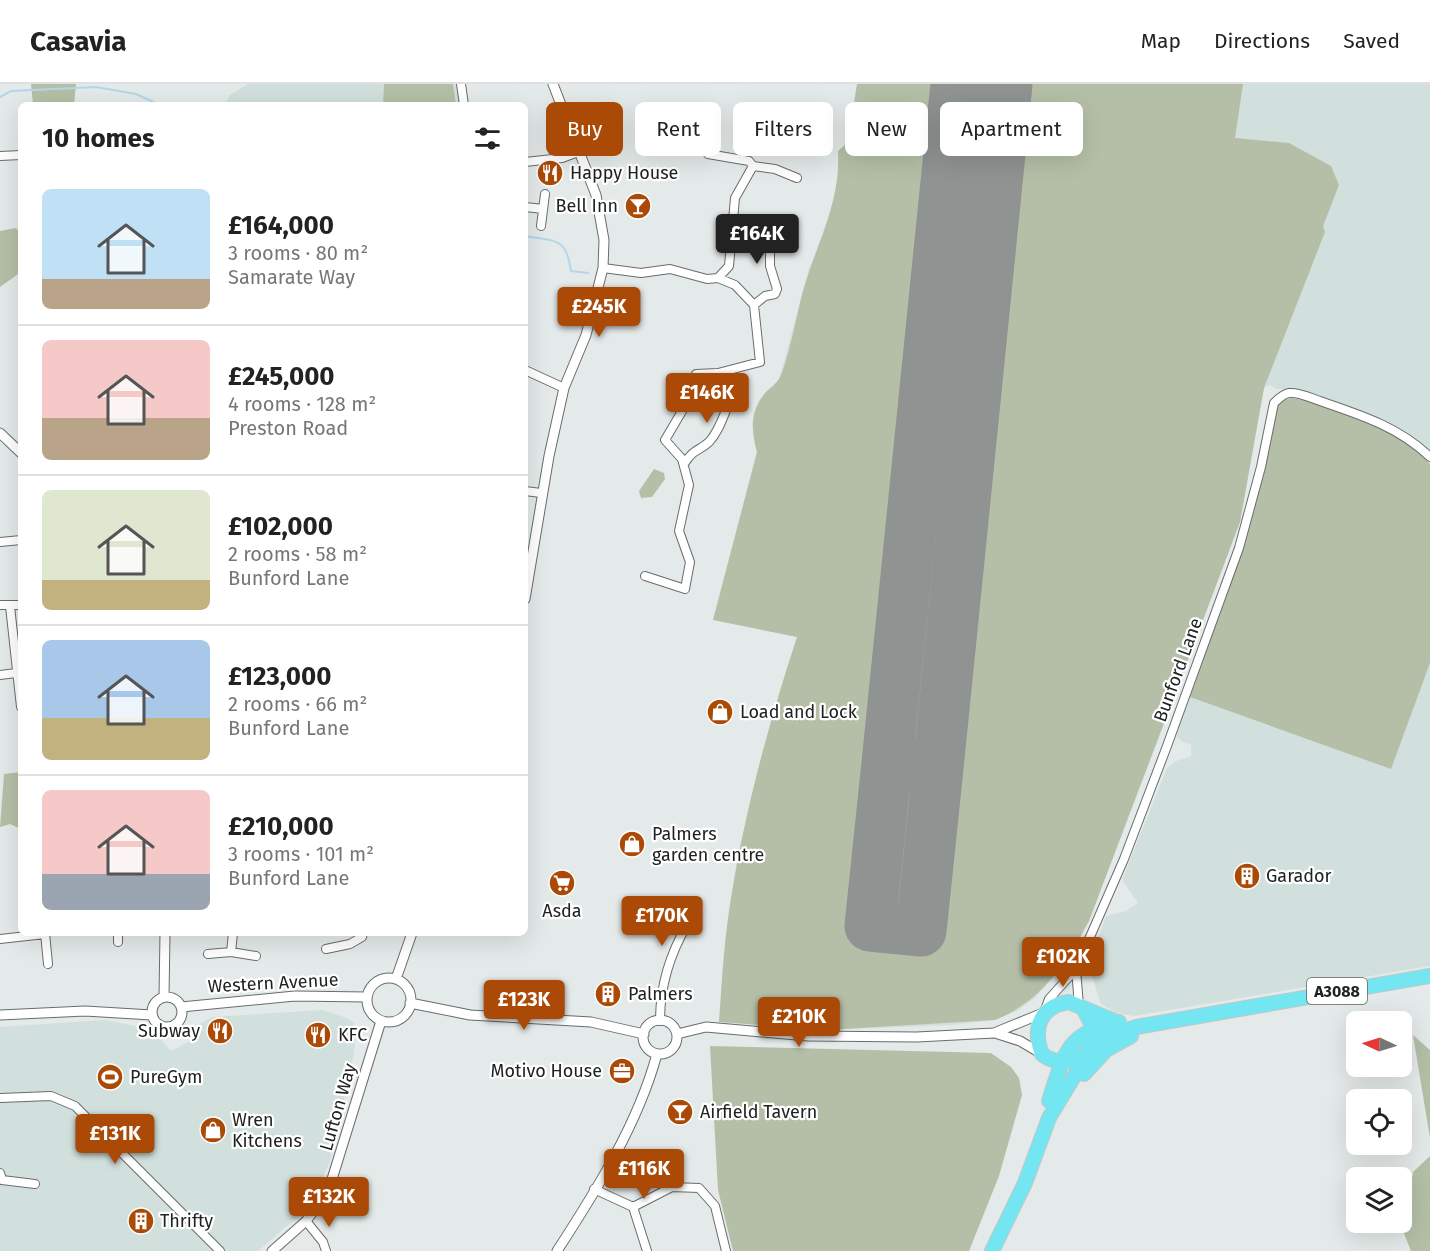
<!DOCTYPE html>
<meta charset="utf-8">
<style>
:root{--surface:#fff;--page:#f6f6f6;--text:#222;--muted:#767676;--line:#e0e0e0;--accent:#ab4a07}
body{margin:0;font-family:"Fira Sans",sans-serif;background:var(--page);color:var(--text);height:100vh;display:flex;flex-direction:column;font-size:22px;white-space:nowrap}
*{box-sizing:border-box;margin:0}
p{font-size:20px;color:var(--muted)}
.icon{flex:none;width:33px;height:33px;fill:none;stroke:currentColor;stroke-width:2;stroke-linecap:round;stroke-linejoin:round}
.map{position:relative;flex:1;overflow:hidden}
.sheet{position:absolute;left:18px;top:18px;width:510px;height:834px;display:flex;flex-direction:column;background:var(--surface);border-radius:9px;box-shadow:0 6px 24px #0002}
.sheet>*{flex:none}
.guide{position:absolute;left:546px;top:18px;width:570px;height:54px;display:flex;gap:12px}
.needle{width:39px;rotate:274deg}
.fabs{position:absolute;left:1346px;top:927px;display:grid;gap:12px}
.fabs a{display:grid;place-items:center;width:66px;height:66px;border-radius:9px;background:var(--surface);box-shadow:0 6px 24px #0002;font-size:30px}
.price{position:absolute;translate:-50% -51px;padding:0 14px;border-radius:6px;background:var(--accent);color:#fff;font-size:20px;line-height:39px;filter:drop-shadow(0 2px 3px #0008)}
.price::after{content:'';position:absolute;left:50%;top:36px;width:18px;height:14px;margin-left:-9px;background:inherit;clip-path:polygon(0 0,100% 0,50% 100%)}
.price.on{background:#222;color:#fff}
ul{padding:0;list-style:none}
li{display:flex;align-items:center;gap:18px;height:150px;padding:0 24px}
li+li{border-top:2px solid var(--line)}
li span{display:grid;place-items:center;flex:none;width:168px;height:120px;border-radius:9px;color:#555}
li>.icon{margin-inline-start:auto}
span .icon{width:72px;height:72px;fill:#fffc;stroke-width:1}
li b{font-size:26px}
h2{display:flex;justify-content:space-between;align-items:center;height:72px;padding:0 24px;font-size:26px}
.chip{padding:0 21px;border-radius:9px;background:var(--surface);box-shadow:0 6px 24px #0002;font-size:21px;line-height:54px}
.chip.on{background:var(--accent);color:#fff}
header{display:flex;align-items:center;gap:36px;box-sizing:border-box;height:84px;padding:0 30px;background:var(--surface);border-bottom:2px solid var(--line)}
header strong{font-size:28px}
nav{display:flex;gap:33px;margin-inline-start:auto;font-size:21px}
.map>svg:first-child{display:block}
.built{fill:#d1e0dc}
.green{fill:#b5bfa7}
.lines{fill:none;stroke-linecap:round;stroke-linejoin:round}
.stream{stroke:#b4d6e9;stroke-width:2}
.runway{stroke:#8f9392;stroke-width:51}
.minor-casing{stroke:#686d6c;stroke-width:10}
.tertiary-casing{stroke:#686d6c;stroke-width:11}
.trunk-casing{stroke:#c5c6c6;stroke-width:16}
.minor{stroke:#fff;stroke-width:8}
.tertiary{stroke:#fff;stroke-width:9}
.trunk{stroke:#74e6f2;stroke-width:14}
.labels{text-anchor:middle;stroke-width:4.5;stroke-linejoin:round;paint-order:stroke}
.shield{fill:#fff;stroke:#636464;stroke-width:1.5}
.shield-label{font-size:16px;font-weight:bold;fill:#202222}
.poi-label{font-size:18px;fill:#202222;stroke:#fff;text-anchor:start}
.street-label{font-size:18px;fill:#202222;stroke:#fff}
</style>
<header>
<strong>Casavia</strong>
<nav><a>Map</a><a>Directions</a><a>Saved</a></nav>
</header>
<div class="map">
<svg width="1430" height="1167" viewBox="0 0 1430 1167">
<rect width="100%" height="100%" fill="#e4eae9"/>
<path class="built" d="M248,0H457L460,21H225L230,11Z
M857,0H1430V882L1134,932L1117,929L1101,920L1088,881L1106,832L1126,827L1138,819L1122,796L1167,684L1174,678L1191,672V660L1184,659L1177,653V645L1240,470L1303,316L1322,322L1325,314L1301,306L1276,305L1270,301L1264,304L1240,438L1180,599L1089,837L1074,864L1036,913L1017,927L995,936L953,941L827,946L719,938L730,818L738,770L759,683L797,553L713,536L757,368L752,340L754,328L765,309L779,296L809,184L826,145L848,58Z
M323,926L349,935L354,939L356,946L354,970L330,1077L313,1115L302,1129L258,1167H0V943L104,936L141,943L159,954L171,967L190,957V950L194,943L212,933Z"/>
<path class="green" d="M31,0H76L74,21H33Z
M384,0H453L456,21H383Z
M857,0H1243L1235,54L1289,59L1331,82L1339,101L1323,142L1325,148L1264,304L1240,438L1089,837C1065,881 1043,916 995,936L827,946L719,938C722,897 724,855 731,815C745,726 769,638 797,553L713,536L757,368C751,347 750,325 766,308C770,304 776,300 779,295C787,282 797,230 802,211C815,162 841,120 838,67L848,58Z
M16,144L21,149V188L0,203V147Z
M1292,314C1334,320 1402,348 1430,380V579L1391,685L1190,613L1240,470L1275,324L1284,316Z
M654,385L664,389L665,395L652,413L641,414L639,407Z
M21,688V745L10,740L0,743L4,690Z
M1413,951L1430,966V1054Z
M710,962L991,969L1011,983L1019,994L1022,1011L999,1092L969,1167H733L718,1106Z
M1430,1072V1167H1411L1403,1147L1413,1088Z"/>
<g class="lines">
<path class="stream" d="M0,13L11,7L96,3L136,10L160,21
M525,152C556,158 566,152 571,187L588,189"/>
<path class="runway" d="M956,0L887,679L938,684L1007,0
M887,679L938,684L921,847L870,842Z"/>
<defs>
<path id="minor" d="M461,0L464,21
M708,70L749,77L753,82L735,114L729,182L718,194
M0,72L21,71
M525,78L562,74L581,67
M753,82L775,85L797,94
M525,123L543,125
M541,142L545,110
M734,150L744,148L770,154V182L777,205L775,210L765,212L754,221
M603,184L641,189L670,185L707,195L718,194L735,201L754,221L760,278L718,289L696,290L685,322L665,356L682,375L689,401L679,447L690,478L685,505L645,492
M525,286L564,304
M684,380C694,364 698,368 709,358C719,347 723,333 729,319L718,289
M525,407L541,409
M0,458L21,456
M0,521H21
M10,522L21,623
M0,591L16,589
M45,849L48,880
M118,849V858
M0,855L45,850
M326,865L350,860L362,853L363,849
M231,868L233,849
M208,870L231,868L256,872
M1076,885L1079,922
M1045,926L1049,915L1076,885L1124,775L1167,662L1239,464L1261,383L1274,319C1278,315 1283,310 1289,309C1299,308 1311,314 1320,317C1361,331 1399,343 1430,373
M660,937C660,903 670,870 687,841
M0,1014L51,1012L75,1022L220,1167
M0,1089L2,1096L35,1100
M594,1105L633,1123L647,1167
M633,1123L672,1103L699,1104L715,1122L726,1167
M306,1137L323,1158L326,1167"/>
<path id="tertiary" d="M0,349L21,369
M525,515L549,372L564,304L586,251L603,184L604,156L596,111L553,0
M367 916a22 22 0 1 1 44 0a22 22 0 1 1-44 0Z
M396,895L412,849
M164,913L165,849
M152 928a15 15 0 1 1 30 0a15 15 0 1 1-30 0Z
M410,919L470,931L591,938L644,950
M181,923L295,912L367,913
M0,931L85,927L152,931
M643 953a17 17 0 1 1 34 0a17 17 0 1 1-34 0Z
M995,949L1020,957L1042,970
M677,950L706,943L808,952L917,953L994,949L1043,929
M272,1167L306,1137L328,1108L381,937
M557,1167C596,1107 638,1040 657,970"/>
<path id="trunk" d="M1069,918L1083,924C1087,932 1094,941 1093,951C1092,977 1060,985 1042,970C1032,944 1040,922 1069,918Z
M1083,924L1119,939
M1090,966L1108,952L1136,943L1430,892
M1084,990L1106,966L1131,952
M1049,1017C1064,971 1066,948 1119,938
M992,1167L1025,1099L1049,1034L1088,969"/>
</defs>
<use href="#minor" class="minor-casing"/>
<use href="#tertiary" class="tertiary-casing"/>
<use href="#trunk" class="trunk-casing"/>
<use href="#minor" class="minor"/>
<use href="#tertiary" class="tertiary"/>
<use href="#trunk" class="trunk"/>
</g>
<defs>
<symbol id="restaurant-disc" viewBox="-11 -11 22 22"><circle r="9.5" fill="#ab4a07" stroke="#fff"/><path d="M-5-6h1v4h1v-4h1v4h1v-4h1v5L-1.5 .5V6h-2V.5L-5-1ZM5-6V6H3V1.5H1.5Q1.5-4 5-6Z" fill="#fff"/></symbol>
<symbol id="bar-disc" viewBox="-11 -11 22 22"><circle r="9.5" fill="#ab4a07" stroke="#fff"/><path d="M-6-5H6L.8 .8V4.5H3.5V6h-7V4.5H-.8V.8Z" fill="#fff"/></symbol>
<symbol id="shop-disc" viewBox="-11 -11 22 22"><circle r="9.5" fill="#ab4a07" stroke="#fff"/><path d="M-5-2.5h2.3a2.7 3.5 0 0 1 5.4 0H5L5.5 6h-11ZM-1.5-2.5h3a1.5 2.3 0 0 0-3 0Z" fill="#fff"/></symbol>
<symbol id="building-disc" viewBox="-11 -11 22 22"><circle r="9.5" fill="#ab4a07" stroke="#fff"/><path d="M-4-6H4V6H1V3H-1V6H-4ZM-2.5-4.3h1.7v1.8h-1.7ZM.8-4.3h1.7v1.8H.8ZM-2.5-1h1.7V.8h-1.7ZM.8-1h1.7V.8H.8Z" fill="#fff"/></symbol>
<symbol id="supermarket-disc" viewBox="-11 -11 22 22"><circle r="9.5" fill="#ab4a07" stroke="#fff"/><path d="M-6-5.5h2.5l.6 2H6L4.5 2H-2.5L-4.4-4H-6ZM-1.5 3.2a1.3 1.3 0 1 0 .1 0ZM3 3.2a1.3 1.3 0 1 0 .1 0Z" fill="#fff"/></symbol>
<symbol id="office-disc" viewBox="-11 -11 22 22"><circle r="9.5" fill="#ab4a07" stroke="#fff"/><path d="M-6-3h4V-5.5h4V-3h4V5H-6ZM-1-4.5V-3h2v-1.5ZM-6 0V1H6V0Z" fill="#fff"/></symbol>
<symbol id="stadium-disc" viewBox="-11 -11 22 22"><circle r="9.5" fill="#ab4a07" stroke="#fff"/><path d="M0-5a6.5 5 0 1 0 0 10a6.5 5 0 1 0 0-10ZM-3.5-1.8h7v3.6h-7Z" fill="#fff"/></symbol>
</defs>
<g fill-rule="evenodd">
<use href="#restaurant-disc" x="535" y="74" width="30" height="30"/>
<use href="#bar-disc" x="623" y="107" width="30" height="30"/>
<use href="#shop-disc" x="705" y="613" width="30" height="30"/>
<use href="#shop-disc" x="617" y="745" width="30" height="30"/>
<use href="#building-disc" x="1232" y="777" width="30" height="30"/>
<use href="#supermarket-disc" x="547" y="784" width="30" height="30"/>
<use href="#building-disc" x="593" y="895" width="30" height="30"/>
<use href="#restaurant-disc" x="205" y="932" width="30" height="30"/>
<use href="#restaurant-disc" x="303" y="936" width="30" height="30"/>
<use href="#office-disc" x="607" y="972" width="30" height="30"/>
<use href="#stadium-disc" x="95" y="978" width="30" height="30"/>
<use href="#bar-disc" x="665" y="1013" width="30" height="30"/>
<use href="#shop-disc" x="198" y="1031" width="30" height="30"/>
<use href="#building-disc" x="126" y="1122" width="30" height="30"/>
</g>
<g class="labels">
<rect class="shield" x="1307" y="894" width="60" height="26" rx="4.5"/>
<g class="shield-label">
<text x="1337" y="913">A3088</text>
</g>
<g class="poi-label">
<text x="570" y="95">Happy House</text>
<text x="618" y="128" text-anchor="end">Bell Inn</text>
<text x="740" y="634">Load and Lock</text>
<text x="652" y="756">Palmers<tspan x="652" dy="21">garden centre</tspan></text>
<text x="1266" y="798">Garador</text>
<text x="562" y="833" text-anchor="middle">Asda</text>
<text x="628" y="916">Palmers</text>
<text x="200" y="953" text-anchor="end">Subway</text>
<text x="338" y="957">KFC</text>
<text x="602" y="993" text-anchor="end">Motivo House</text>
<text x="130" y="999">PureGym</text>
<text x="700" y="1034">Airfield Tavern</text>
<text x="232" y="1042">Wren<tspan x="232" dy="21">Kitchens</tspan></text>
<text x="160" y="1143">Thrifty</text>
</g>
<g class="street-label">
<text transform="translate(1178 586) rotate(-70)" y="6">Bunford Lane</text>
<text transform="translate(273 899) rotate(-3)" y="6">Western Avenue</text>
<text transform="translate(338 1023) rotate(-74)" y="6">Lufton Way</text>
</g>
</g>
</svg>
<div class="fabs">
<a><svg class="needle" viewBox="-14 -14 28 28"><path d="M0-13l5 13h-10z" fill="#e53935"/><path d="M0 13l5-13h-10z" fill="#767676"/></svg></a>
<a><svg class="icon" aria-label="locate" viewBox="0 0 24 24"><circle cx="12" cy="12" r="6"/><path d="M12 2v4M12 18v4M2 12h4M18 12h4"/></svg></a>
<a><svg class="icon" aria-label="layers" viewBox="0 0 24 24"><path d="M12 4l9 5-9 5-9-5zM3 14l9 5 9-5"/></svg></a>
</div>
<b class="price on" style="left:757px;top:181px">£164K</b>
<b class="price" style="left:599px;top:254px">£245K</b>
<b class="price" style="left:707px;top:340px">£146K</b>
<b class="price" style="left:662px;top:863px">£170K</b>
<b class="price" style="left:1063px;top:904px">£102K</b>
<b class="price" style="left:524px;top:947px">£123K</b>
<b class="price" style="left:799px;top:964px">£210K</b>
<b class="price" style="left:115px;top:1081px">£131K</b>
<b class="price" style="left:644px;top:1116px">£116K</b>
<b class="price" style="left:329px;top:1144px">£132K</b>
<div class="guide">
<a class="chip on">Buy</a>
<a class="chip">Rent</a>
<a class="chip">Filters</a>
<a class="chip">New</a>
<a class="chip">Apartment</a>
</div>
<section class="sheet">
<h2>10 homes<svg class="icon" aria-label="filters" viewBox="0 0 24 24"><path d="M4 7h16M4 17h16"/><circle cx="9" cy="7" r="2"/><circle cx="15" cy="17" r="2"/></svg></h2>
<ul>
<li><span style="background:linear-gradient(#bfe0f5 75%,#b9a48a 0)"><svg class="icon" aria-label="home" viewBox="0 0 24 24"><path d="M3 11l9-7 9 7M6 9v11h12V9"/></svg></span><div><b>£164,000</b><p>3 rooms · 80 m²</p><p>Samarate Way</p></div></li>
<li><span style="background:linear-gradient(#f6c9c9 65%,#b9a48a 0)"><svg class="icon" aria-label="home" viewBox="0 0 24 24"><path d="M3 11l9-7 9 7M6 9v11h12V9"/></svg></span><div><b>£245,000</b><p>4 rooms · 128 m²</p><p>Preston Road</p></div></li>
<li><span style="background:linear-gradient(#dfe7d0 75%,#c2b280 0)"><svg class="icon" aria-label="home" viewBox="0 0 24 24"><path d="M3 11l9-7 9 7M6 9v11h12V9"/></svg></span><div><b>£102,000</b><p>2 rooms · 58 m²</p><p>Bunford Lane</p></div></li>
<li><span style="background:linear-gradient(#a9c7e8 65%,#c2b280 0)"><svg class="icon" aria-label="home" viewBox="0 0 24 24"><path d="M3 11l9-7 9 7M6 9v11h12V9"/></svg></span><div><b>£123,000</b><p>2 rooms · 66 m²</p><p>Bunford Lane</p></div></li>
<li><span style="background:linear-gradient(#f6c9c9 70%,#9aa5b1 0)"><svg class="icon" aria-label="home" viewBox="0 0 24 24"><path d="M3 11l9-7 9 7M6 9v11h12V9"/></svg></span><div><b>£210,000</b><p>3 rooms · 101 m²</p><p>Bunford Lane</p></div></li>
</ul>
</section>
</div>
